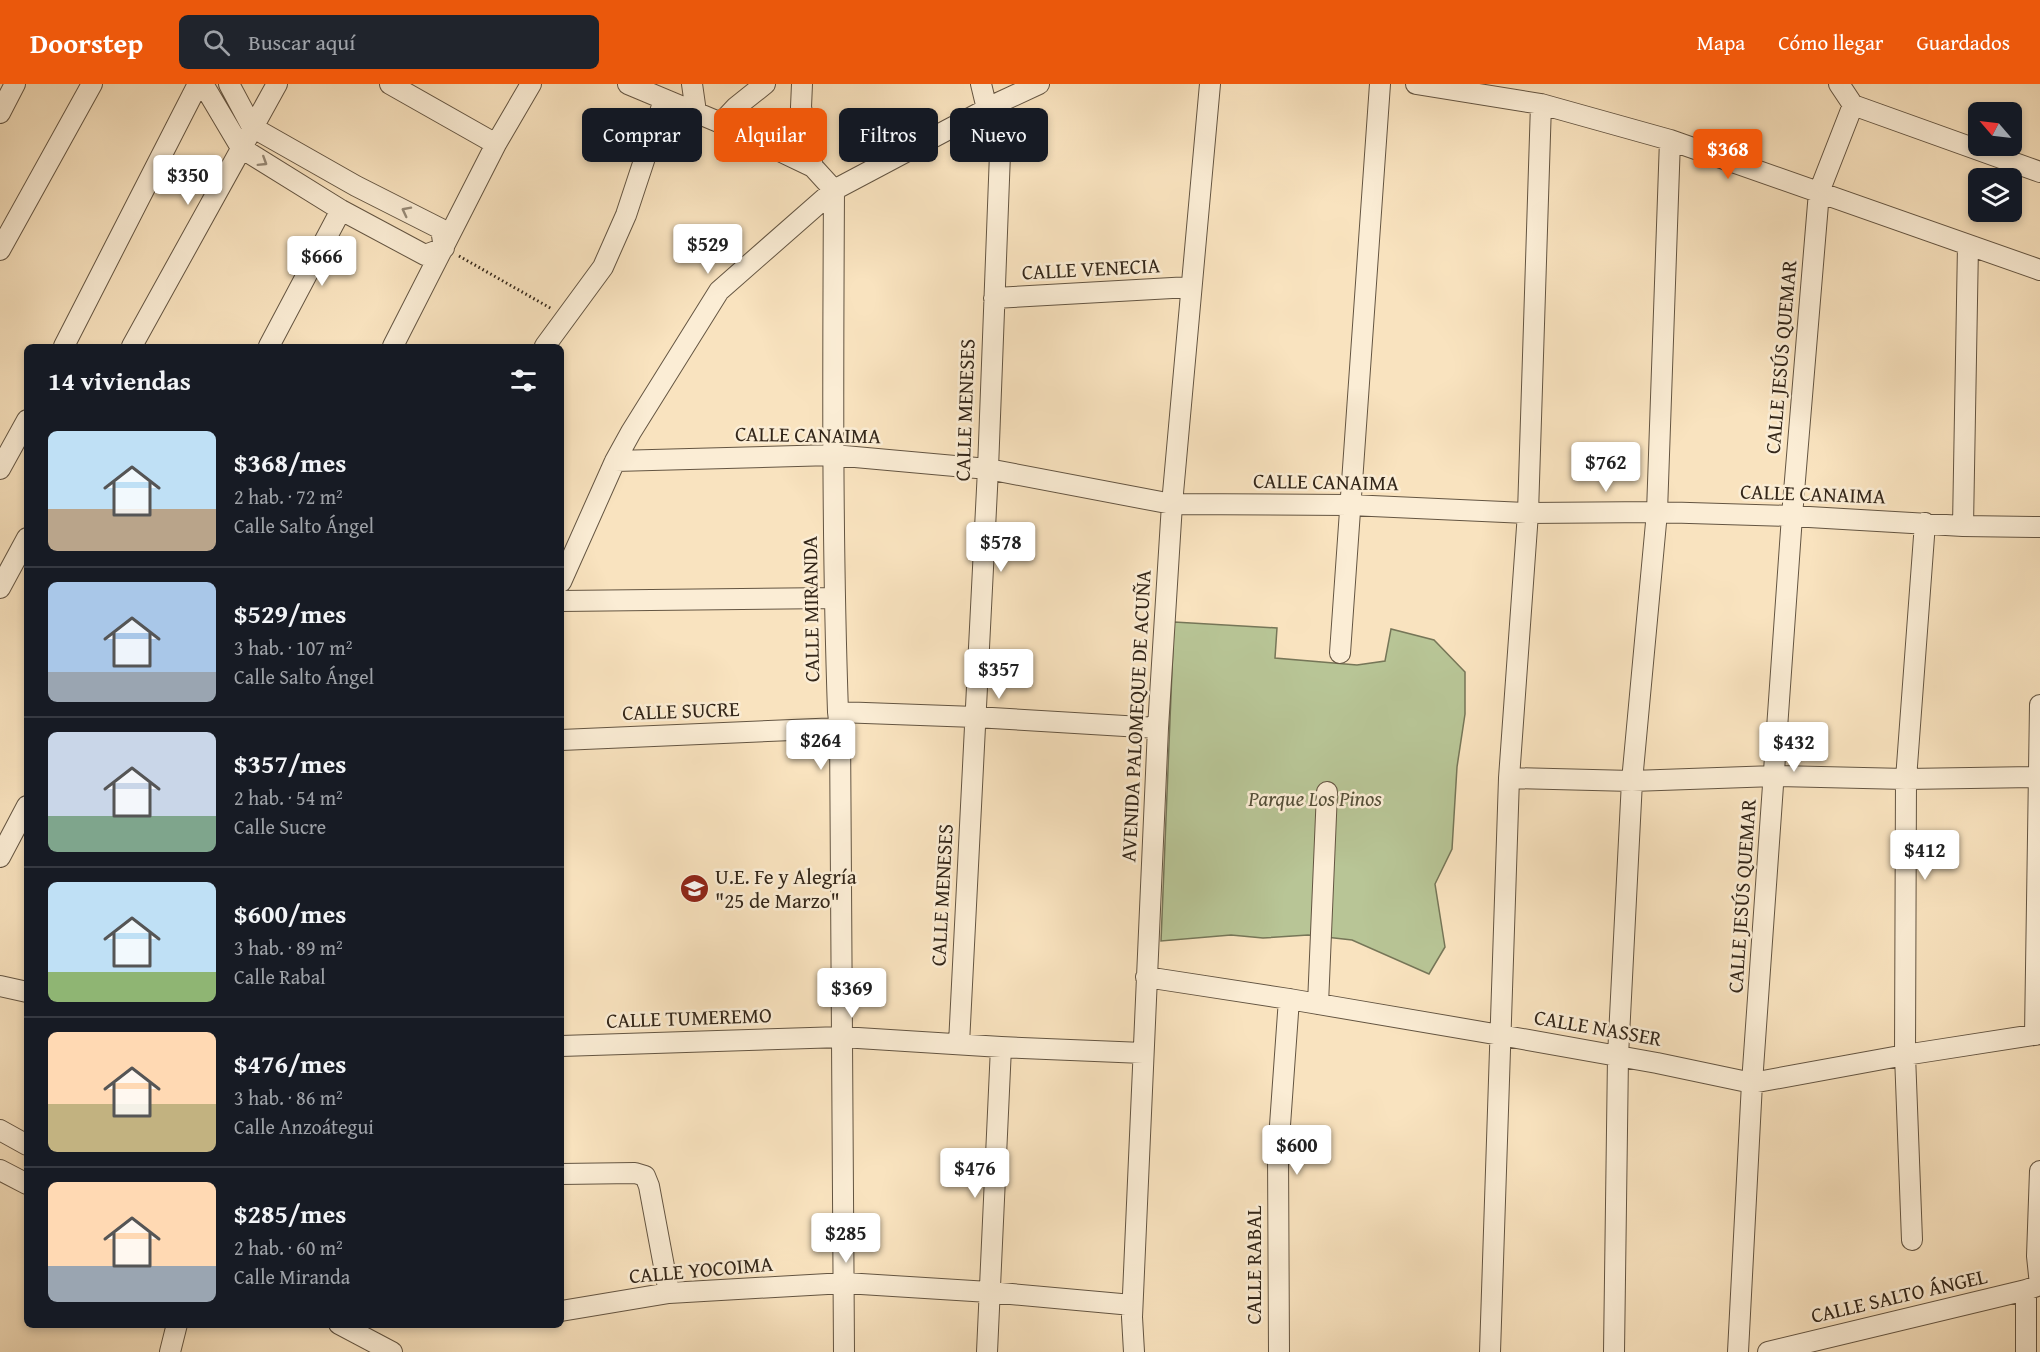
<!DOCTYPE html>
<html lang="es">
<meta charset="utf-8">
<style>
:root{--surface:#171b24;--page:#20242c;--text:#f1f3f6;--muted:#9ea1a6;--line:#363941;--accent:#ea580c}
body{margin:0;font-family:"Gentium Book Plus",serif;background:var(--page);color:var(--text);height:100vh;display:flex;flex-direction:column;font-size:22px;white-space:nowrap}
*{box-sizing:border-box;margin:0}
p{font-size:20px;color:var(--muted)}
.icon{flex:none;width:33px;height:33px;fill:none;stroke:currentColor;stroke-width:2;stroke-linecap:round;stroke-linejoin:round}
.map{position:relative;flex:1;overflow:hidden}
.sheet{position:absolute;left:24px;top:260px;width:540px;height:984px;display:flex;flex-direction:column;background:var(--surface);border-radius:9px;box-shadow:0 3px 9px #0003}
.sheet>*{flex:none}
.banner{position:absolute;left:582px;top:24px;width:570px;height:54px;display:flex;gap:12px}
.needle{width:39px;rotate:298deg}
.buttons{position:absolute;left:1968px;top:18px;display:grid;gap:12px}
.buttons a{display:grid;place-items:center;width:54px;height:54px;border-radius:9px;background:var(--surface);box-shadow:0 3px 9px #0003;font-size:30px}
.price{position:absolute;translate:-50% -51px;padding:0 14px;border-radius:6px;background:#fff;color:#222;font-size:20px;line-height:39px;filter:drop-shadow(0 2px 3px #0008)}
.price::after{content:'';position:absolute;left:50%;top:36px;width:18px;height:14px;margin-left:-9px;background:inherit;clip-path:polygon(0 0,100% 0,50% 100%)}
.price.on{background:var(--accent);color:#fff}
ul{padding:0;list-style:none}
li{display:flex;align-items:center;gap:18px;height:150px;padding:0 24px}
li+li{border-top:2px solid var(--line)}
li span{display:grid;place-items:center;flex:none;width:168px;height:120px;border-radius:9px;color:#555}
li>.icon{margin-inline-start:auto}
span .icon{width:72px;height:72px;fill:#fffc;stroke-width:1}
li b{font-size:26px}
h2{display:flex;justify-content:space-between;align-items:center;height:72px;padding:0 24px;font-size:26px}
.tag{padding:0 21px;border-radius:9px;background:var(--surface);box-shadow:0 3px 9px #0003;font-size:21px;line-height:54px}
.tag.on{background:var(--accent);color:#fff}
header{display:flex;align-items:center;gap:36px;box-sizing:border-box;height:84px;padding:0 30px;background:var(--accent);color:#fff}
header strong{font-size:28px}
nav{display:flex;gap:33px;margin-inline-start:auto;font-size:21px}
.search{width:420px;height:54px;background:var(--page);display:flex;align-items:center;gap:15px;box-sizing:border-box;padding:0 21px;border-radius:9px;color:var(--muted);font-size:22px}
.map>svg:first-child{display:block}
.green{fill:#b8c596;stroke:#767658;stroke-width:1.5}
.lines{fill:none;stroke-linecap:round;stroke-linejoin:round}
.minor-casing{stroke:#645542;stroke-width:22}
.path{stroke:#332619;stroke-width:3;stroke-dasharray:1.5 3;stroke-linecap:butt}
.minor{stroke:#fbedd5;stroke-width:20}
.oneway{stroke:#978a77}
.labels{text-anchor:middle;stroke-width:5;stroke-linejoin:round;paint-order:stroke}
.street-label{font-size:21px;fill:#332619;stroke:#fbedd5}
.park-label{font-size:21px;font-style:italic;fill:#544e38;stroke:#fbedd5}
.poi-label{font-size:21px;fill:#332619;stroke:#fbedd5;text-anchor:start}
</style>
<header>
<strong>Doorstep</strong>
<div class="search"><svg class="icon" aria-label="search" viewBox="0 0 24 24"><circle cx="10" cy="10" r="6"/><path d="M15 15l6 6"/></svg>Buscar aquí</div>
<nav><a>Mapa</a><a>Cómo llegar</a><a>Guardados</a></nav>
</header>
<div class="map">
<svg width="2040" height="1268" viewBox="0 0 2040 1268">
<rect width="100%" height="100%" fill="#f9e3bf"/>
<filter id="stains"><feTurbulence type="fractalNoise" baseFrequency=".00333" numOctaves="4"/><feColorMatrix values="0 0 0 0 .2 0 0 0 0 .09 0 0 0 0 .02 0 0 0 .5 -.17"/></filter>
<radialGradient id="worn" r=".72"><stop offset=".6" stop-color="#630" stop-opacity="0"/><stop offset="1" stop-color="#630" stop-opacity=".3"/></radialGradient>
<path class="green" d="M1174,538L1277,544L1275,574L1357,581L1385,577L1391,545L1434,556L1465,588V630L1457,683L1452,765L1435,800L1445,863L1429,890L1352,856L1308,851L1263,854L1231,851L1161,857Z"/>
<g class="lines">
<defs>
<path id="minor" d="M203,0L241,64L341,126L425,171L444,164L441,145L356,102L252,43L229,0
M390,0L496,60
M628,0L721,39L813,83L834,106C833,280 832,454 838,628L840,644L844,1268
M692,0L696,28
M802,0L801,23L813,83
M981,0L987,25
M1416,0L1541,20L1670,56L2040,186
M1839,0L1853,21
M0,29L15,0
M721,39L736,23L765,0
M0,166L92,0
M994,214L1190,203
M64,262L198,0
M132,262L277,0
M269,262L341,126
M393,262L496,60L531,0
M545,262L603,183L626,131L664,16
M615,377L833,371L988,385L1172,420L1350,421L1528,429L1657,428L1792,432L1963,442L2040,443
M0,385L27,336
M1963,442L1968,161
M561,498L615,377L631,348L719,207L834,106L1000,18L1039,0
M0,504L27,454
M561,517L834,514
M1340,569L1380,0
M838,628L975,633L1158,644
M561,656L840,644
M1509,694L1632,697L1775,692L1906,695L2040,693
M0,773L27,722
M1146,893L1289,915L1500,951L1657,979L1752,999L1905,971L2040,950
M0,902L27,908
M1318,920L1327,708
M2035,951L2040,621
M959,960L988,385L1001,43L1000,18
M561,962L842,953L1001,963L1143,969
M0,1046L27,1061
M0,1086L27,1100
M561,1090L635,1089L645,1092L649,1102L669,1209
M1912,1156L1905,971L1906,695L1925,439
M561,1227L669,1209L845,1199L989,1208L1132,1221
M339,1240L392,1268
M170,1268L177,1240
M987,1268L1001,963
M1134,1268L1132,1233L1158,644L1172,420L1210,0
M1279,1268L1278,1069L1289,915
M1490,1268L1509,694L1528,429L1541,20
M1614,1268L1618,972L1632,697L1657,428L1670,56
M1738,1268L1752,999L1792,432L1819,108L1853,21L2040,88
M1768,1268L2026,1206L2040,1201L2037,1172L2040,1087
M2026,1268V1206"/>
</defs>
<use href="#minor" class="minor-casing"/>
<path class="path" d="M459,172L552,225"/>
<use href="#minor" class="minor"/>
</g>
<defs><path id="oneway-chevron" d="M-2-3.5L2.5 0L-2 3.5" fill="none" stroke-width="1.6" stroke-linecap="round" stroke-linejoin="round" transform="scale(1.5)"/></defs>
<g class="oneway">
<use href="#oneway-chevron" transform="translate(263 78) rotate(32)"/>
<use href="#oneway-chevron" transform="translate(406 127) rotate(-153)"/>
</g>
<defs>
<symbol id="school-disc" viewBox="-11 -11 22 22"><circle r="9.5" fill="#8f2418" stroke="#fbedd5"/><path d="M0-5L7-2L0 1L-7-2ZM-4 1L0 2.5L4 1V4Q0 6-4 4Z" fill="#fff"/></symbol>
</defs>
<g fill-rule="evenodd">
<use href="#school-disc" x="678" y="788" width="33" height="33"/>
</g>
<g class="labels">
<g class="street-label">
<text transform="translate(1091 185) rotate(-3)" y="7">CALLE VENECIA</text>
<text transform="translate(1781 273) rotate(-85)" y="7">CALLE JESÚS QUEMAR</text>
<text transform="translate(965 326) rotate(-88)" y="7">CALLE MENESES</text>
<text transform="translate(808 351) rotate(1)" y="7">CALLE CANAIMA</text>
<text transform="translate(1326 398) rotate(1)" y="7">CALLE CANAIMA</text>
<text transform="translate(1813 410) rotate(2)" y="7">CALLE CANAIMA</text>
<text transform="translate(811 525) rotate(-91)" y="7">CALLE MIRANDA</text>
<text transform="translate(681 627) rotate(-2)" y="7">CALLE SUCRE</text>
<text transform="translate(1136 632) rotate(-87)" y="7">AVENIDA PALOMEQUE DE ACUÑA</text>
<text transform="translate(942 811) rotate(-87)" y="7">CALLE MENESES</text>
<text transform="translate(1742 812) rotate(-86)" y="7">CALLE JESÚS QUEMAR</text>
<text transform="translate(689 934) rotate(-2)" y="7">CALLE TUMEREMO</text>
<text transform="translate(1598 944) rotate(10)" y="7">CALLE NASSER</text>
<text transform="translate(1254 1181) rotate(-90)" y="7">CALLE RABAL</text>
<text transform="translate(701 1186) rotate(-5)" y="7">CALLE YOCOIMA</text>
<text transform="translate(1899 1212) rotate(-13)" y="7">CALLE SALTO ÁNGEL</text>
</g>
<g class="park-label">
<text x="1315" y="722">Parque Los Pinos</text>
</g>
<g class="poi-label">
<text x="715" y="800">U.E. Fe y Alegría<tspan x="715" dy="24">"25 de Marzo"</tspan></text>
</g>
</g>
<rect width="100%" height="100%" filter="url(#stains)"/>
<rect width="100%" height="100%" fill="url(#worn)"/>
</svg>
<div class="buttons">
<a><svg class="needle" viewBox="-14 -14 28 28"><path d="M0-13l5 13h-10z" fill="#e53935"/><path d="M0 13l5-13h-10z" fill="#9ea1a6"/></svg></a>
<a><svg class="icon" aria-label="layers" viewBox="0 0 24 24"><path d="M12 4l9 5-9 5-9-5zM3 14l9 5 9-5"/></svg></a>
</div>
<b class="price on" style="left:1728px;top:96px">$368</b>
<b class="price" style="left:188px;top:122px">$350</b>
<b class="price" style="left:708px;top:191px">$529</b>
<b class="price" style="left:322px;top:203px">$666</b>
<b class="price" style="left:1606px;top:409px">$762</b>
<b class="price" style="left:1001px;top:489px">$578</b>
<b class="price" style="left:999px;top:616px">$357</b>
<b class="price" style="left:821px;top:687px">$264</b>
<b class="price" style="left:1794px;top:689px">$432</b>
<b class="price" style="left:1925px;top:797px">$412</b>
<b class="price" style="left:852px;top:935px">$369</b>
<b class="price" style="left:1297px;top:1092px">$600</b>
<b class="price" style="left:975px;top:1115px">$476</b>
<b class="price" style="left:846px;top:1180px">$285</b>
<div class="banner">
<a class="tag">Comprar</a>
<a class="tag on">Alquilar</a>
<a class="tag">Filtros</a>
<a class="tag">Nuevo</a>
</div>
<section class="sheet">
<h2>14 viviendas<svg class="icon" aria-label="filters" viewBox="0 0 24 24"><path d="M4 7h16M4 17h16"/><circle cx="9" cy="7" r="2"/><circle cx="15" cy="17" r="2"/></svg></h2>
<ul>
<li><span style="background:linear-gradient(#bfe0f5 65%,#b9a48a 0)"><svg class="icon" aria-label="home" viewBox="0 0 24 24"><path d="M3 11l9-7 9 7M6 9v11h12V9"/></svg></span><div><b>$368/mes</b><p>2 hab. · 72 m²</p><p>Calle Salto Ángel</p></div></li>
<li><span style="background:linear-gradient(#a9c7e8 75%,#9aa5b1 0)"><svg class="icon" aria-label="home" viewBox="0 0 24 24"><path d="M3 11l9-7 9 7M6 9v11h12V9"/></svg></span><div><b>$529/mes</b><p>3 hab. · 107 m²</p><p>Calle Salto Ángel</p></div></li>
<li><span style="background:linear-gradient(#c9d6e8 70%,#7fa58c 0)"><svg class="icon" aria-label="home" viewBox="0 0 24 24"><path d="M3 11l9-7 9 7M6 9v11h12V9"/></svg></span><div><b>$357/mes</b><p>2 hab. · 54 m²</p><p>Calle Sucre</p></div></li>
<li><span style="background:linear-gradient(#bfe0f5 75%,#8fb573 0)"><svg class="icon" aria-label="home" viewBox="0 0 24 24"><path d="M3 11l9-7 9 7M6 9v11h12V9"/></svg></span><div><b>$600/mes</b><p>3 hab. · 89 m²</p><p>Calle Rabal</p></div></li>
<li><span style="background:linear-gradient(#ffd9b3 60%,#c2b280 0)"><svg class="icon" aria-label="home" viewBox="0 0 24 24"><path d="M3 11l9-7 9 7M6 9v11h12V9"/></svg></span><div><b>$476/mes</b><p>3 hab. · 86 m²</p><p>Calle Anzoátegui</p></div></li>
<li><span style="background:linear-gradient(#ffd9b3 70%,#9aa5b1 0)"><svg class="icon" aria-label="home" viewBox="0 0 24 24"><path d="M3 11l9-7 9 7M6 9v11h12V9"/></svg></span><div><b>$285/mes</b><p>2 hab. · 60 m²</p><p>Calle Miranda</p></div></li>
</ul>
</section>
</div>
